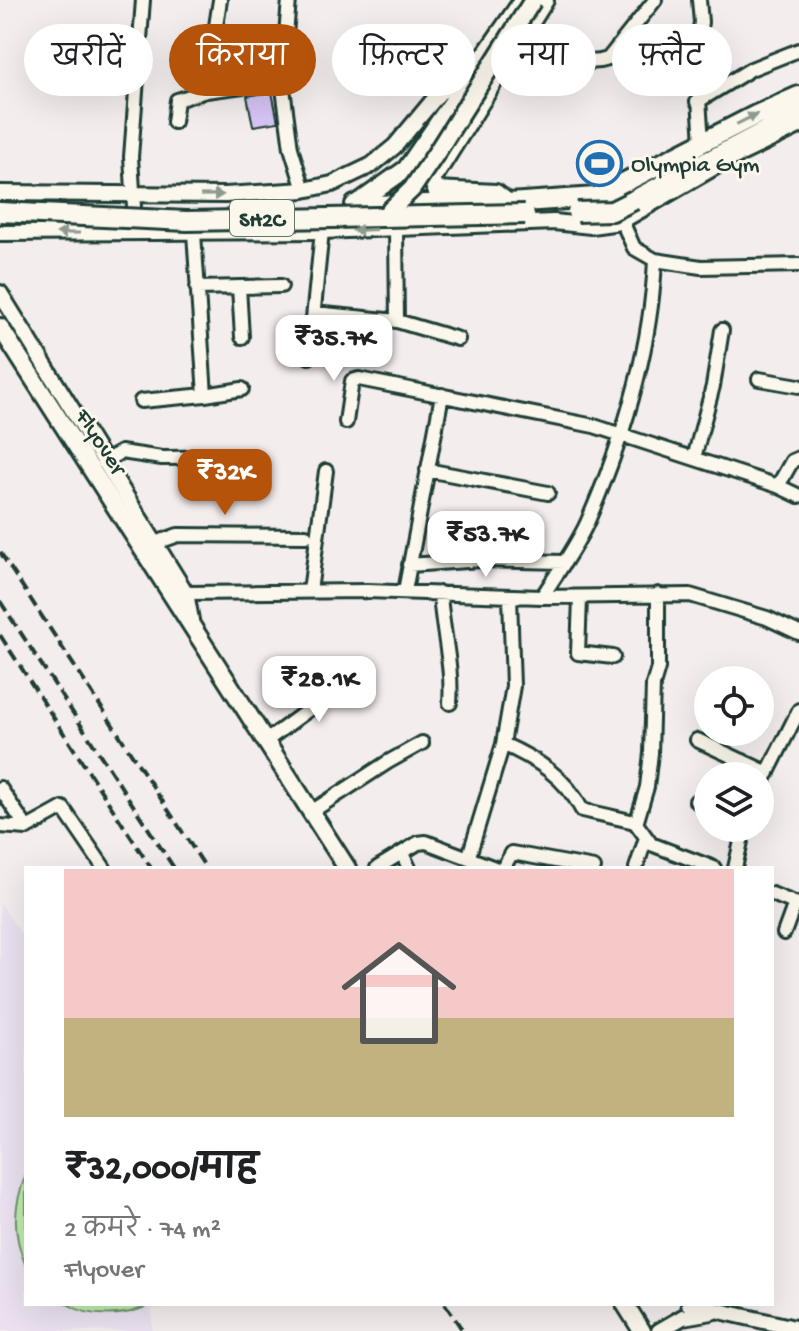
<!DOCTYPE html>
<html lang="hi">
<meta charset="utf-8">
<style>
:root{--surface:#fff;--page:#f6f6f6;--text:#202124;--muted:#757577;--line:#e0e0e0;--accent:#b45309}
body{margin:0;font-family:"Gochi Hand","Playpen Sans Deva",sans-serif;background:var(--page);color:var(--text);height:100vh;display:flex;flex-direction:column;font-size:30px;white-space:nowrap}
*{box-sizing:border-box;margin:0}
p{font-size:26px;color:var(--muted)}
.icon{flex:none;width:44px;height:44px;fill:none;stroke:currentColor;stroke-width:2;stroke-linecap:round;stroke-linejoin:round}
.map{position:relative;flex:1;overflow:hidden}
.details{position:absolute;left:24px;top:866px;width:750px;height:440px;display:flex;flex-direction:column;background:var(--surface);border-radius:0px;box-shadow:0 8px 32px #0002}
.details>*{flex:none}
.top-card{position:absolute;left:24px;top:24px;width:752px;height:72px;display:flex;gap:16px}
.tools{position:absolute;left:694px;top:666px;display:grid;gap:16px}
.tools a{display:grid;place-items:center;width:80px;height:80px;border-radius:50%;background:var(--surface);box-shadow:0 8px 32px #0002;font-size:40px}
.price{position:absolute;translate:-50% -68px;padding:0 18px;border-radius:16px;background:#fff;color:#222;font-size:26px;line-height:52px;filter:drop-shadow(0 2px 4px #0008)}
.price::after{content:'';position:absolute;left:50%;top:48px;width:24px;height:18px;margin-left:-12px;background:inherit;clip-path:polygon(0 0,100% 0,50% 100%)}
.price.active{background:var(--accent);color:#fff}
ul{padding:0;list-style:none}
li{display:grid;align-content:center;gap:16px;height:424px;padding:0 40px}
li+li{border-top:2px solid var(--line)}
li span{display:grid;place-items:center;height:248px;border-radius:0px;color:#555}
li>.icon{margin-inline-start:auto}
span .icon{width:144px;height:144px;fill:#fffc;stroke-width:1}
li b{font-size:34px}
.pill{padding:0 28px;border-radius:36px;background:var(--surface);box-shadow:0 8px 32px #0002;font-size:28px;line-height:72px}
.pill.active{background:var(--accent);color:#fff}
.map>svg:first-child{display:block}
.built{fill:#ebe1f0}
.green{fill:#bdebaa;stroke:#6e946f;stroke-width:2}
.building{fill:#d7c5f6;stroke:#1f3d34;stroke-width:2}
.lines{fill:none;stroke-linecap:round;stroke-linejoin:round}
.minor-casing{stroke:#1f3d34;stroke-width:18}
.tertiary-casing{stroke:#1f3d34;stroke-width:20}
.secondary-casing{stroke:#1f3d34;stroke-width:22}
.primary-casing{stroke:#1f3d34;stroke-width:24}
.minor{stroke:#fbf7ec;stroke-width:12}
.tertiary{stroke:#fbf7ec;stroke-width:14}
.secondary{stroke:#fbf7ec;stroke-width:16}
.primary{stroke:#fbf7ec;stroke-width:18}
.rail{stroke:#1f3d34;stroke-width:4;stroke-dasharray:12 6;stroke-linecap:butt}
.secondary-bridge-casing{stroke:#1f3d34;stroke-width:22;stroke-linecap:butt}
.primary-bridge-casing{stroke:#1f3d34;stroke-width:24;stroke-linecap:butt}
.secondary-bridge{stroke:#fbf7ec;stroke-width:16}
.primary-bridge{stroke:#fbf7ec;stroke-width:18}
.oneway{fill:#8d9a90}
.labels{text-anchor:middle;stroke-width:6;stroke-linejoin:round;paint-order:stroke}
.shield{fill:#fbf7ec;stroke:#61756b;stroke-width:2}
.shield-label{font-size:22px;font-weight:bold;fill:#1f3d34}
.poi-label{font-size:24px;fill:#1f3d34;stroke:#fbf7ec;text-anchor:start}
.street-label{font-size:24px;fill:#1f3d34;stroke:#fbf7ec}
</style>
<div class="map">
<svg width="799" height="1331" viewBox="0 0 799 1331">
<rect width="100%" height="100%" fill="#f4edee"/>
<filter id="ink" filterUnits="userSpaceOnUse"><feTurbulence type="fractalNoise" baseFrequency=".0125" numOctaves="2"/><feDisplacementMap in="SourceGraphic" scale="16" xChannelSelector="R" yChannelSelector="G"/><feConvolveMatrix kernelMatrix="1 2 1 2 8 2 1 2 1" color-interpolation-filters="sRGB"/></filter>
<g filter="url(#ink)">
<path class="built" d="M0,903L26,941V1304H187L152,1309V1331H0Z"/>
<path class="green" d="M26,1174V1266C12,1233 13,1207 26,1174Z
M67,1304H152C127,1317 91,1319 67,1304Z"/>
<path class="building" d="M272,92L278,122L253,126L247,96Z"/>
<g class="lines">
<defs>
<path id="minor" d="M289,0L282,81L291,148L304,190
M699,0L701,22L696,57L702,142
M521,33C550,47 575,70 608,59L655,0
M206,91L282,81
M697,102L751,69L799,50
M174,122L177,100L206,91L220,0
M135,224L131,157L143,0
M396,228L397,321L458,339
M655,260L701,267L799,265
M239,287L242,337
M197,288L281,286
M314,313L397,321
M309,357L322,231
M759,379L799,386
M205,395L242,389
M141,401L205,395L194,233
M346,422L352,381L359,379L594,426L778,486L792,461L799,458
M694,458L713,386L722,330
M103,462L121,452L162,458L253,457
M427,470L548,493
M778,486L799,496
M153,544L178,535L306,536
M409,565L481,560L564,562
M310,591L326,471
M405,591L442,395
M186,593L367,591L542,597C557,573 575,549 587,523C623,441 651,349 655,260L634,248L609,192
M440,593C442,631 453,666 450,703
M510,597L513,686L503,744C536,759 565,776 582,810L635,822L651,844L714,868
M542,597L690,595L767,618L799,633
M580,598L578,653L613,657
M697,740L768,773
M266,741L319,702L354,682
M735,776L743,761
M0,788L27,828
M760,788L799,710
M696,801L708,806
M311,812L388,762L422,743
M636,824L647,787L651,753L653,685L658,668V594
M0,826L27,828L63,808L104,868
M402,853L409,868
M469,856L503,744
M377,868L418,843L426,842L495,868
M503,868L512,853L594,868
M636,868L646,838
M735,868L744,828
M772,894L799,905
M784,933L795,903"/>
<path id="tertiary" d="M0,193L225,195L304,190L332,184L372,165L395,146L440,92L469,79
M0,233L322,231L554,222L591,226L620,222L720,164L799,126
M0,293L186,593L191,620
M689,1304L799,1329
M659,1331L683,1317L712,1312"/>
<path id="secondary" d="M509,203L496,193L436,190L432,180L545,0
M355,205L406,169L523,0
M0,327L347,868
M625,1304L642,1331"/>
<path id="primary" d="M634,200L799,113
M355,205L509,203L596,197L756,115L799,96"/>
</defs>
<use href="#minor" class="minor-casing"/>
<use href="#tertiary" class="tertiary-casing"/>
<use href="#secondary" class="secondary-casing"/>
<use href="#primary" class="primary-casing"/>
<use href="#minor" class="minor"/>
<use href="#tertiary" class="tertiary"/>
<use href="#secondary" class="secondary"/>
<use href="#primary" class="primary"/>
<path class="rail" d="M0,552L206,868
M0,601L174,868
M0,635L151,868
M445,1304L463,1331"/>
<defs>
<path id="secondary-bridge" d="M384,216L412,189L435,155L533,0"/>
<path id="primary-bridge" d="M0,212L187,221L525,214
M577,212L612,211L634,200"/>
</defs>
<use href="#secondary-bridge" class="secondary-bridge-casing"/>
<use href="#primary-bridge" class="primary-bridge-casing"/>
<use href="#secondary-bridge" class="secondary-bridge"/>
<use href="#primary-bridge" class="primary-bridge"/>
</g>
<defs><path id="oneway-solid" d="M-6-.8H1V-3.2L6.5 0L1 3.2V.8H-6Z" transform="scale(2)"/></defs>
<g class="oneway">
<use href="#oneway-solid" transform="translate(747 119) rotate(-27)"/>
<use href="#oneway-solid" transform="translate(212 195) rotate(-1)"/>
<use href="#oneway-solid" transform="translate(364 230) rotate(177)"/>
<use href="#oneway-solid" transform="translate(68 233) rotate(-180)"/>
</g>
</g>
<defs>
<symbol id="stadium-ring" viewBox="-11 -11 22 22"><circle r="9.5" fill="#fbf7ec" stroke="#1f6fb2" stroke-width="1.5"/><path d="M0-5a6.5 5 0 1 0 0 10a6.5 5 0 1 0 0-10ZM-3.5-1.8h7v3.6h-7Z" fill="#1f6fb2"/></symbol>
</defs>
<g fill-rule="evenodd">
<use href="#stadium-ring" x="574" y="138" width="51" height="51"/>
</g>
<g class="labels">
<rect class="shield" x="230" y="200" width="64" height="36" rx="6"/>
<g class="shield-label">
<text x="262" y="226">SH2C</text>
</g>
<g class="poi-label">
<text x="631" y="171">Olympia Gym</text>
</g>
<g class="street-label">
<text transform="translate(102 441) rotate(57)" y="8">Flyover</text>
</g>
</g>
</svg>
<div class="tools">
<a><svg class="icon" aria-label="locate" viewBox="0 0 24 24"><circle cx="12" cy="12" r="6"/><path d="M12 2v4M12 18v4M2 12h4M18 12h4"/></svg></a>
<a><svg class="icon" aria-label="layers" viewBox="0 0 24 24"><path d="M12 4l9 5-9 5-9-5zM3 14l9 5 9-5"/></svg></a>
</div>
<b class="price" style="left:334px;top:383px">₹35.7K</b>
<b class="price active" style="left:225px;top:517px">₹32K</b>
<b class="price" style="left:486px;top:579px">₹53.7K</b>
<b class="price" style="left:319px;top:724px">₹28.1K</b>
<div class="top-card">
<a class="pill">खरीदें</a>
<a class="pill active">किराया</a>
<a class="pill">फ़िल्टर</a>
<a class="pill">नया</a>
<a class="pill">फ़्लैट</a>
</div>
<section class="details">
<ul>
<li><span style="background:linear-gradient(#f6c9c9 60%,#c2b280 0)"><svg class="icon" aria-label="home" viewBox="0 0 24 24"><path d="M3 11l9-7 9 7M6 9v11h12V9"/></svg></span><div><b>₹32,000/माह</b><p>2 कमरे · 74 m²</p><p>Flyover</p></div></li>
</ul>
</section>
</div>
